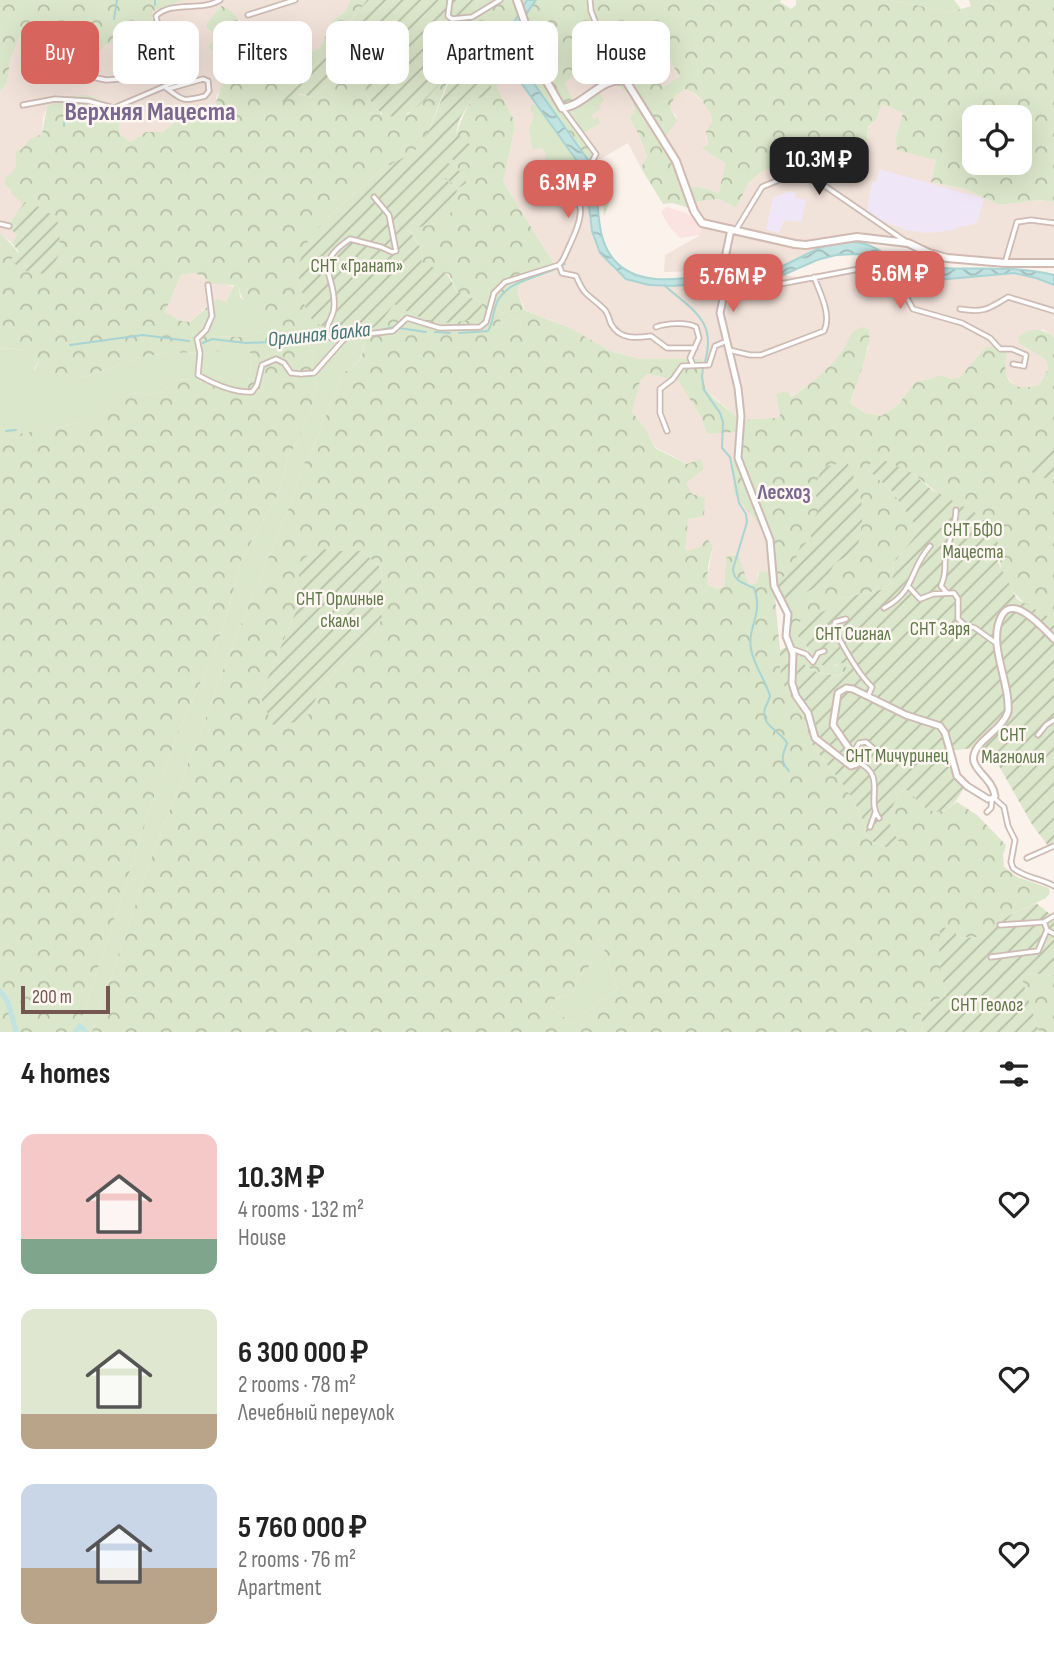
<!DOCTYPE html>
<meta charset="utf-8">
<style>
:root{--surface:#fff;--page:#f2f2f2;--text:#222;--muted:#767676;--accent:#d7645d}
body{margin:0;font-family:"Sofia Sans Condensed",sans-serif;background:var(--page);color:var(--text);height:100vh;display:flex;flex-direction:column;font-size:26px;white-space:nowrap}
*{box-sizing:border-box;margin:0}
p{font-size:23px;color:var(--muted)}
.icon{flex:none;width:38px;height:38px;fill:none;stroke:currentColor;stroke-width:2;stroke-linecap:round;stroke-linejoin:round}
.map{position:relative;height:1032px;overflow:hidden}
.sheet{display:flex;flex-direction:column;background:var(--surface);flex:1}
.sheet>*{flex:none}
.guide{position:absolute;left:21px;top:21px;width:700px;height:63px;display:flex;gap:14px}
.fabs{position:absolute;left:962px;top:105px;display:grid;gap:14px}
.fabs a{display:grid;place-items:center;width:70px;height:70px;border-radius:14px;background:var(--surface);box-shadow:0 7px 28px #0002;font-size:35px}
.scale{position:absolute;left:21px;bottom:18px;width:89px;box-sizing:border-box;padding-left:7px;border:4px solid #735750;border-top:0;font-size:19px;line-height:24px;white-space:nowrap;color:#735750;-webkit-text-stroke:5px #fdf6f1;paint-order:stroke}
.price{position:absolute;translate:-50% -60px;padding:0 16px;border-radius:14px;background:var(--accent);color:#fff;font-size:23px;line-height:46px;filter:drop-shadow(0 2px 4px #0008)}
.price::after{content:'';position:absolute;left:50%;top:42px;width:21px;height:16px;margin-left:-10px;background:inherit;clip-path:polygon(0 0,100% 0,50% 100%)}
.price.current{background:#222;color:#fff}
ul{padding:0;list-style:none}
li{display:flex;align-items:center;gap:21px;height:175px;padding:0 21px}
li span{display:grid;place-items:center;flex:none;width:196px;height:140px;border-radius:14px;color:#555}
li>.icon{margin-inline-start:auto}
span .icon{width:84px;height:84px;fill:#fffc;stroke-width:1}
li b{font-size:30px}
h2{display:flex;justify-content:space-between;align-items:center;height:84px;padding:0 21px;font-size:30px}
.chip{padding:0 24px;border-radius:14px;background:var(--surface);box-shadow:0 7px 28px #0002;font-size:24px;line-height:63px}
.chip.current{background:var(--accent);color:#fff}
.map>svg:first-child{display:block}
.residential{fill:#f2e3da}
.commercial{fill:#fae3e0}
.education{fill:#efe7f7}
.grass{fill:#dbe7ca}
.forest{fill:url(#forest-crowns);fill-rule:evenodd}
.garden{fill:url(#garden-furrows)}
.water{fill:url(#water-waves);stroke:#a8d4d3;stroke-width:2}
.lines{fill:none;stroke-linecap:round;stroke-linejoin:round}
.stream{stroke:#a8d4d3;stroke-width:2}
.river{stroke:#c1e3e2;stroke-width:5}
.minor-casing{stroke:#cebbb4;stroke-width:7}
.tertiary-casing{stroke:#cebbb4;stroke-width:9}
.secondary-casing{stroke:#d0bab2;stroke-width:10}
.minor{stroke:#fff;stroke-width:3.5}
.tertiary{stroke:#fff;stroke-width:5}
.secondary{stroke:#fff;stroke-width:6}
.labels{text-anchor:middle;stroke-width:5;stroke-linejoin:round;paint-order:stroke}
.park-label{font-size:19px;fill:#5e7849;stroke:#fdf6f1}
.water-label{font-size:21px;font-style:italic;fill:#457676;stroke:#fdf6f1}
.neighbourhood-label{font-size:21px;font-weight:bold;fill:#7b688f;stroke:#fdf6f1}
.district-label{font-size:26px;font-weight:bold;fill:#7b688f;stroke:#fdf6f1}
</style>
<div class="map">
<svg width="1054" height="1032" viewBox="0 0 1054 1032">
<defs>
<pattern id="forest-crowns" width="20" height="18" patternUnits="userSpaceOnUse" patternTransform="scale(1.75)"><rect width="20" height="18" fill="#dbe7ca"/><path d="M2 6a3 3 0 1 1 6 0M12 15a3 3 0 1 1 6 0" fill="none" stroke="#b6bea6"/></pattern>
<pattern id="garden-furrows" width="10" height="10" patternUnits="userSpaceOnUse" patternTransform="scale(1.75)"><rect width="10" height="10" fill="#dbe7ca"/><path d="M-1 1l2-2M0 10L10 0M9 11l2-2" fill="none" stroke="#b6bea6"/></pattern>
<pattern id="water-waves" width="16" height="10" patternUnits="userSpaceOnUse" patternTransform="scale(1.75)"><rect width="16" height="10" fill="#c1e3e2"/><path d="M0 5q4-4 8 0t8 0" fill="none" stroke="#a1bbba"/></pattern>
</defs>
<rect width="100%" height="100%" fill="#fbf2eb"/>
<path class="residential" d="M185,0H350L345,12L332,21L320,48L311,52H289L277,43L255,48L244,40L240,20L207,28L215,35V39L208,46L218,59L223,82V87L216,96V105L163,132H146L130,142L119,133V123L135,114L132,107L111,105L101,102L93,96L63,98L47,107L43,118L42,134L18,160L11,188L25,205L7,226L17,234L12,243L0,234V91L7,83L10,60L20,35L39,26L57,31L69,43L105,45L117,41L129,59L136,57L132,25L136,22L145,20L154,24L153,11Z
M638,31L653,48L666,54L681,77L663,87L647,69L617,82L619,87L626,90L634,102V113L629,117L639,135L647,158L641,168L628,143L590,165L588,160H592L561,106L565,83L577,74L620,52Z
M507,54L522,84L560,134L585,173L592,231L600,252L615,270L675,286L740,278L783,275L797,277L854,268L866,270L884,279H891L896,275L915,282L999,273H1014L1036,278L1054,285V337L1043,329L1019,343L1046,360L1048,369L1039,385L1025,389L1014,386L1005,373L1004,363L1008,349L985,348L961,377L952,379L941,375L926,380L916,381L898,405L881,416L865,413L850,403L869,347L852,332L848,344L821,377L790,397L777,419L770,527L774,555L772,566L766,572H758L757,584L748,585L738,556L726,557L724,587L719,589L706,585L713,546L685,552L686,526L691,494L686,483L703,469L701,460L688,464L655,447L646,429L632,412L633,403L640,381L647,374L679,380L701,417L707,434L738,418L707,391L699,379L700,359H639L610,351L572,329L525,310L517,290L521,284L564,266L554,264L503,182L515,127L514,120L497,88L495,57Z
M685,89L691,91L708,107L714,122L706,138L708,145L703,148L725,163L719,194L699,187L694,202L719,199L736,208L748,184L760,173L792,158L822,165L846,141L855,143L868,138V128L876,120L882,104L903,113L896,136L936,160L931,182L966,189L999,205L1039,200L1054,202V267L954,260L893,243L865,244L855,242L816,249L778,268L664,272L665,255L699,236L702,226L689,208L671,163L660,143L677,117L669,107L675,95Z
M193,273L233,287L226,302L208,305L190,322L181,321L165,312L181,275Z"/>
<path class="commercial" d="M667,207L686,213L703,224L699,235L680,238L669,226L661,212Z"/>
<path class="education" d="M879,169L984,199L978,219L975,224L958,227L955,230L927,233L906,230L878,219L867,210L872,181L876,182Z
M789,191L795,192V198L806,200L801,222L784,221L779,233L766,229L773,198Z"/>
<path class="grass" d="M890,0H954L961,9L951,12Z
M599,92L604,100L600,105L601,109L591,115L594,119L598,117L600,123L584,133L568,110Z
M532,104L539,107L576,161L578,166L577,167L573,162L567,166L570,171H573L566,175L559,165L547,180L539,170V162L545,159L546,153L542,148L532,149L529,128L534,117L530,109Z
M605,175C613,189 611,202 604,216L602,193L607,191L603,176Z
M312,186L360,340H364C364,357 357,365 343,373L312,450L302,467L291,503L228,656L214,697L155,848L92,1032H77L155,794L185,716L213,655L230,604L241,560L278,494L289,455L298,441L311,408L317,385L312,366L315,350Z
M234,285L239,286L240,297L271,325L272,331L268,333L258,331L241,337L210,336L206,331L216,299L226,302Z
M502,312L521,321L520,330L508,338L501,325L500,316Z
M244,347L252,354C248,367 254,376 245,389L184,379L175,381L161,392L149,395L133,393L105,404L96,418L55,428L52,433C39,429 11,434 0,442V348C14,349 31,348 39,361L34,369L38,379L87,376L141,357L169,353L213,352Z
M598,939L602,943L617,989L571,1023L551,1007L554,998L571,996L577,980L591,964Z"/>
<path class="forest" d="M0,0H185L153,11L152,18L155,25L147,26L144,20L132,25L133,45L136,57L129,59L117,41L105,45L89,63H79L71,56C65,25 46,23 20,35L10,60L7,83L0,91Z
M350,0H367C340,31 318,76 277,91L313,97L384,38L404,27L416,32C411,38 406,45 400,50C384,65 367,69 365,94L381,114H408L446,79L448,80L429,130L415,151L458,188L466,184L443,160C446,150 453,142 457,132C461,120 465,111 472,99L492,96L484,39L474,21L479,16L476,0H527L506,38L507,54L495,57L497,88L514,120L515,127L503,182L554,264L564,266L521,284L517,290L524,310L572,329L610,351L639,359H701C699,394 713,396 738,418L736,432L707,434L701,417L678,380L647,374L640,381L632,412L646,429L655,448L687,464L701,459L704,469L686,483L692,494L705,498L704,516L688,519L685,551L699,548L707,539L713,546L708,566L707,585L718,589L724,587L726,557L738,555L749,585L757,583L759,571L766,572L772,566L780,650C779,663 781,679 787,691C791,698 797,702 800,708C807,721 807,738 815,749C829,768 845,784 856,805C862,815 865,829 869,840L890,849L888,817L898,793L907,790L944,811L957,802L977,815L1006,845L1003,855L1004,867L1017,877L1049,888L1050,893L1046,898L1010,915L980,937L956,938L939,961L946,996L920,1006L923,1032H92L155,848L214,697L228,656L291,503L302,467L312,450L343,373C357,365 365,357 364,340L352,344L327,336L315,350L312,366L317,385L311,408L298,441L289,455L278,494L241,560L230,604L213,655L185,716L155,794L77,1032H0V442C11,434 39,429 52,432L55,428L95,418L105,404L116,399L133,393L149,395L161,392L175,381L184,379L212,381L237,389H245C254,376 248,367 252,354L244,348L213,352L169,353L141,357L87,376L38,380L32,375L39,361C31,348 14,349 0,348V234C14,245 21,256 29,271L50,272C56,259 60,253 59,239L12,194L10,188L5,185V178C17,170 18,164 15,152L22,149L30,139L42,134L47,107C57,99 81,91 94,97C99,100 102,103 109,105C118,107 127,105 136,109V114L119,124V133L130,142L146,132H163L183,116L214,108L223,82L218,59L208,46L215,39V35L207,28V23L221,6C238,10 240,25 244,40L255,48C268,45 281,38 289,52H311L320,48L332,21L345,12ZM382,169L435,223L409,229L421,249L422,266L449,274L457,292L482,302L411,313L394,303L306,311L297,267L326,219ZM193,273L203,276L210,283L239,286C241,306 256,313 271,325L272,331L268,333L258,331L241,337L211,336L206,331L216,299L190,322L181,321L165,312L181,275ZM502,312L521,321L520,330L509,337L501,325L500,316ZM318,548L331,551H362L382,569L380,599L382,618L373,635L357,648L321,688L305,721L260,696L299,604ZM599,940L602,943L617,989L571,1023L551,1007L555,998L571,996L577,980L591,964Z
M536,0H781L780,2L791,9L796,5V0H890L951,12L971,6L969,0H1054V202L1039,200L999,205L966,189L931,182L936,160L897,150L896,136L903,113L882,104L876,120L868,127L867,143L861,146L846,141L835,152L830,165L792,158L760,173L748,184L736,208L719,199L693,202L689,188L699,187L719,193L725,163L702,148L708,145L706,131L713,121C709,108 699,93 685,89L675,96L670,107L677,121L660,143L671,162L689,208L672,203L663,204L641,168L647,157L639,135L629,117L634,113C637,92 624,94 616,83C627,77 642,76 649,65L663,87L680,77L666,54L653,48L638,32L620,52L612,55L615,72C604,88 591,83 577,74L565,83L574,103L562,106L593,150L592,160H588L515,57C511,34 523,18 536,0ZM975,117H1020V163H975Z
M863,327L868,329C874,342 855,387 850,403L865,413L881,416L898,405L916,381L926,380L941,375L952,379L960,377L985,348L1000,344L1008,349C1000,376 1009,394 1039,385L1048,369L1046,360L1019,343L1018,337C1031,327 1041,328 1054,337V620C1019,605 999,584 998,544L943,497L912,473L867,469L892,491L919,531L894,563L892,581L885,589L841,598L799,638L806,644L808,658L836,666L840,663L845,664L847,670L838,676C827,674 813,673 804,664C798,659 797,651 790,646V612L777,581L770,527L760,525L734,494L733,464L742,420L777,418L780,415L776,394L788,391L791,397C816,381 841,360 852,332Z
M1030,973L1054,976V1032H1039L1021,976Z"/>
<path class="garden" d="M367,0H476L479,16L474,21L484,39L492,70L490,75L492,96L472,99L460,118L456,133L472,146L469,160L459,162L444,156V160L465,175L466,184L458,188L438,172L457,190L451,213L435,223L409,230L421,249L422,265C445,269 447,271 457,292L482,302L481,317C442,327 429,324 394,304L380,323L367,332L329,330L314,322L306,311L297,268L308,241L326,219L382,169L414,152L429,130L448,84V80L445,79C429,94 408,126 383,114C377,111 371,100 365,94L367,81L374,71L402,49L415,33L404,28L384,38L313,97L300,94L282,102L277,91C318,76 340,32 367,0Z
M25,202L37,206L52,215L59,224L60,252L50,273C36,275 19,272 11,259L19,252L12,243L17,234L7,227Z
M1047,448L1054,449V481L1033,474L1031,468L1038,456Z
M875,456L912,473L932,490L993,522L998,544V562L1017,599L1054,620V841L1049,847L1033,826L999,766L974,748L947,751L953,774L964,787C958,800 947,817 929,810C921,806 914,796 907,790L898,793C889,817 884,820 900,843L890,849L869,840C865,829 862,815 856,805C845,784 829,768 815,749C807,738 807,721 800,708C797,702 791,698 787,691C780,679 779,663 780,650L790,646C797,651 798,659 804,664C812,673 826,674 838,676L847,670L845,664L841,663L830,667L811,662L806,644L799,638L796,629L800,621L829,609L841,598L885,589L892,581L894,563L919,531L892,491L867,469Z
M847,462C864,498 866,512 857,550L835,563L823,583L786,604L776,585L793,566L801,544L811,541V528L819,507L814,487L823,467Z
M318,547L331,551H362L382,569L380,599L382,618L373,635L357,648L321,688L305,721L273,725L260,696L299,604V563Z
M1036,903L1054,917V976L1030,973L1021,976L1039,1032H923L920,1006L946,996L939,961L940,927L955,929L957,938L979,937L1010,915Z"/>
<path class="water" d="M527,0H536C523,18 511,34 515,57L588,160C604,191 590,233 615,261C643,292 698,275 733,272C747,271 767,273 780,267C801,259 820,243 844,242C856,241 869,244 879,250C887,255 893,263 901,264C952,274 1003,262 1054,275V285L1036,278L1014,273L915,282L896,275L870,256L856,254L836,255L817,260L783,275L675,286L649,285L626,279L600,253L592,231L585,172L522,84L507,54L509,31Z"/>
<g class="lines">
<path class="stream" d="M155,5V0
M114,19L117,0
M64,126L65,113
M664,285C692,310 717,320 705,362
M399,328L426,332
M435,332L450,333
M459,333L488,331C494,321 493,309 498,300C511,278 545,277 565,264
M203,343L212,339L246,343L293,341L320,333L373,332L393,327
M70,345L143,335L189,341
M703,368L702,377L704,390L720,413L723,422L722,448L730,457L739,503L746,514L747,522L733,569C734,582 744,583 754,588C764,613 747,627 751,649C754,666 765,679 770,696C769,700 767,704 765,708C760,726 780,730 787,743C783,755 779,760 789,771
M6,431L16,430"/>
<path class="river" d="M0,991L8,1002L16,1032
M75,1032L80,1026L86,1032"/>
<defs>
<path id="minor" d="M450,0L448,16L452,19L472,17L500,0
M590,0L591,11L610,58L614,81
M248,15L295,0
M45,49L41,59L53,67L55,76H87L106,80L135,78L161,72L164,60L171,54
M165,87C183,101 183,102 205,96L209,91L208,81L203,79L168,89
M23,105L55,99L88,101L114,108L170,84L193,76L194,71L174,59L160,38L156,16C172,0 201,12 220,0
M374,197L389,215L396,251L392,252L381,247L350,239C310,266 337,274 334,308C333,319 325,324 327,335L331,338L393,331L407,318L440,328L480,327L486,322L494,293L505,282L559,265
M0,224L9,226
M736,230L762,187L786,177L799,176L822,184L905,241
M1005,263L1017,222L1031,220L1054,223
M559,265C564,260 564,257 567,251C581,220 588,208 568,177L592,162L596,154L563,109
M559,265L562,273L576,276C586,299 588,293 604,309C608,313 609,319 611,324C620,340 636,338 651,336L667,348H695
M208,285L212,316L206,330L197,339L200,353L198,375C214,384 233,393 252,392L257,385L262,365L276,359L284,363L291,373L301,374L314,373L345,338
M725,289L759,288L859,269L897,290L907,298L913,309L962,323L990,338L1000,349H1012L1026,355L1024,366L1013,364
M960,309C984,313 988,309 1008,297L1054,311
M656,327C667,323 686,322 696,327L699,338L690,358L693,365
M729,350L750,355H761L824,331C832,315 820,293 814,277
M667,431L660,413V389L673,379L682,366L709,365L715,346L727,341
M909,587L920,599L933,594L954,593L958,599V619L965,625L975,628L996,643
M947,593L941,586C948,569 943,567 946,553C950,538 956,526 956,510
M884,608C917,590 908,571 930,546
M846,619L835,622L833,628C845,648 855,670 872,687L868,696
M792,649L806,654L813,662L818,653L824,651
M1038,735L1046,725L1054,720
M853,753L859,743L866,742L874,749
M857,762C888,775 865,800 879,818
M994,798L1004,807L1008,826L1015,840L1011,862L1013,868C1025,878 1040,878 1054,886
M987,812L991,808L992,799
M870,827L875,813
M1027,858L1054,846
M1044,922L1047,930L1054,934
M1000,925L1044,922L1054,916
M991,957L1038,951L1047,930"/>
<path id="tertiary" d="M731,229L725,258V289L720,313L738,388L741,416L738,458L770,540L774,586L788,614L786,636L793,654L792,683L796,696L808,713L815,738L851,766L857,764V760L833,725L838,693L846,688L853,689L906,715L940,726L945,733L957,776L967,786L988,799H992L995,796C992,773 958,767 982,742C991,733 1004,724 1008,712C1011,682 986,644 1002,615C1014,594 1044,629 1054,639"/>
<path id="secondary" d="M517,0L543,75L562,108C585,106 602,75 626,81L676,161L694,211L702,223L795,244L806,245L857,237L908,243L929,253L947,258L1005,263H1054"/>
</defs>
<use href="#minor" class="minor-casing"/>
<use href="#tertiary" class="tertiary-casing"/>
<use href="#secondary" class="secondary-casing"/>
<use href="#minor" class="minor"/>
<use href="#tertiary" class="tertiary"/>
<use href="#secondary" class="secondary"/>
</g>
<g class="labels">
<g class="park-label">
<text x="357" y="272">СНТ «Гранат»</text>
<text x="973" y="536">СНТ БФО<tspan x="973" dy="22">Мацеста</tspan></text>
<text x="340" y="605">СНТ Орлиные<tspan x="340" dy="22">скалы</tspan></text>
<text x="940" y="635">СНТ Заря</text>
<text x="853" y="640">СНТ Сигнал</text>
<text x="1013" y="741">СНТ<tspan x="1013" dy="22">Магнолия</tspan></text>
<text x="897" y="762">СНТ Мичуринец</text>
<text x="987" y="1011">СНТ Геолог</text>
</g>
<g class="water-label">
<text transform="translate(319 334) rotate(-6)" y="7">Орлиная балка</text>
</g>
<g class="neighbourhood-label">
<text x="784" y="499">Лесхоз</text>
</g>
<g class="district-label">
<text x="150" y="120">Верхняя Мацеста</text>
</g>
</g>
</svg>
<div class="fabs">
<a><svg class="icon" aria-label="locate" viewBox="0 0 24 24"><circle cx="12" cy="12" r="6"/><path d="M12 2v4M12 18v4M2 12h4M18 12h4"/></svg></a>
</div>
<div class="scale">200 m</div>
<b class="price current" style="left:819px;top:197px">10.3M ₽</b>
<b class="price" style="left:568px;top:220px">6.3M ₽</b>
<b class="price" style="left:900px;top:311px">5.6M ₽</b>
<b class="price" style="left:733px;top:314px">5.76M ₽</b>
<div class="guide">
<a class="chip current">Buy</a>
<a class="chip">Rent</a>
<a class="chip">Filters</a>
<a class="chip">New</a>
<a class="chip">Apartment</a>
<a class="chip">House</a>
</div>
</div>
<section class="sheet">
<h2>4 homes<svg class="icon" aria-label="filters" viewBox="0 0 24 24"><path d="M4 7h16M4 17h16"/><circle cx="9" cy="7" r="2"/><circle cx="15" cy="17" r="2"/></svg></h2>
<ul>
<li><span style="background:linear-gradient(#f6c9c9 75%,#7fa58c 0)"><svg class="icon" aria-label="home" viewBox="0 0 24 24"><path d="M3 11l9-7 9 7M6 9v11h12V9"/></svg></span><div><b>10.3M ₽</b><p>4 rooms · 132 m²</p><p>House</p></div><svg class="icon" aria-label="heart" viewBox="0 0 24 24"><path d="M12 20l-8-8c-3-5 5-10 8-4 3-6 11-1 8 4z"/></svg></li>
<li><span style="background:linear-gradient(#dfe7d0 75%,#b9a48a 0)"><svg class="icon" aria-label="home" viewBox="0 0 24 24"><path d="M3 11l9-7 9 7M6 9v11h12V9"/></svg></span><div><b>6 300 000 ₽</b><p>2 rooms · 78 m²</p><p>Лечебный переулок</p></div><svg class="icon" aria-label="heart" viewBox="0 0 24 24"><path d="M12 20l-8-8c-3-5 5-10 8-4 3-6 11-1 8 4z"/></svg></li>
<li><span style="background:linear-gradient(#c9d6e8 60%,#b9a48a 0)"><svg class="icon" aria-label="home" viewBox="0 0 24 24"><path d="M3 11l9-7 9 7M6 9v11h12V9"/></svg></span><div><b>5 760 000 ₽</b><p>2 rooms · 76 m²</p><p>Apartment</p></div><svg class="icon" aria-label="heart" viewBox="0 0 24 24"><path d="M12 20l-8-8c-3-5 5-10 8-4 3-6 11-1 8 4z"/></svg></li>
</ul>
</section>
